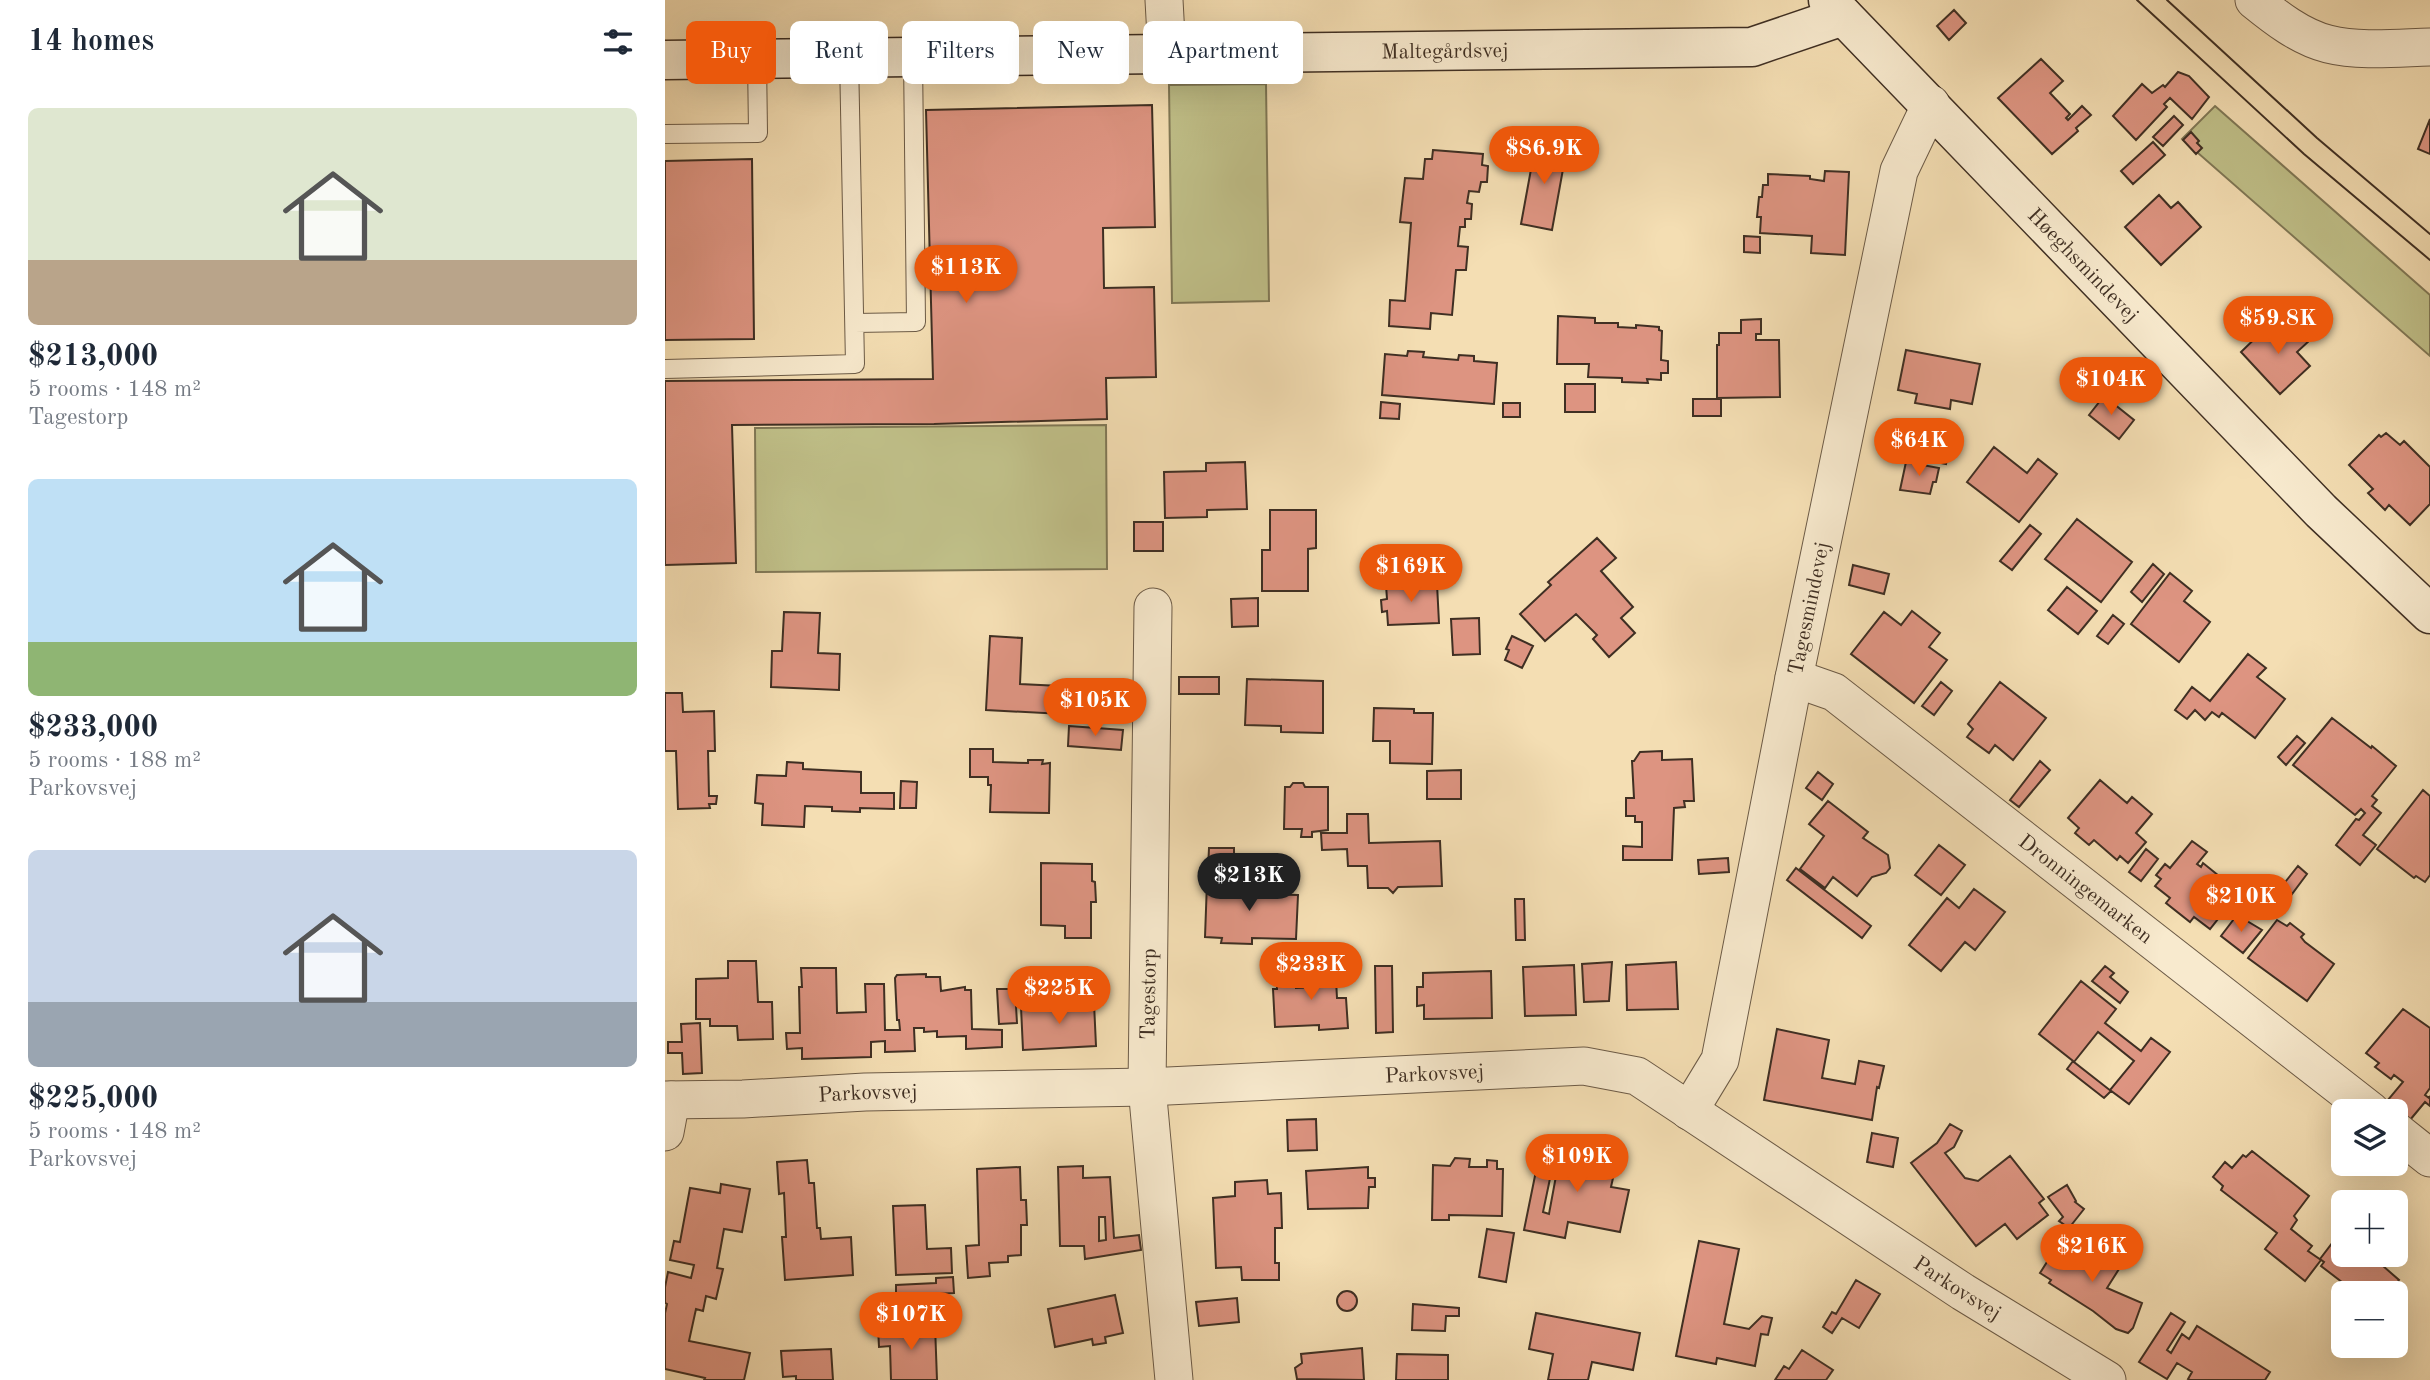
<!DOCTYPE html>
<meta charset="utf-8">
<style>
:root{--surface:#fff;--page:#f2f2f3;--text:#1f2937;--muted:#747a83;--accent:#ea580c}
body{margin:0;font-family:"Old Standard TT",serif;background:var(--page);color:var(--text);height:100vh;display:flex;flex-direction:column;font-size:26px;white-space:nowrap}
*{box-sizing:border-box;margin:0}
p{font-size:23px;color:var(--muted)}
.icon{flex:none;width:38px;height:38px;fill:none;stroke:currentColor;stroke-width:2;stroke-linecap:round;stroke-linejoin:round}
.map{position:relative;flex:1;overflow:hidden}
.sheet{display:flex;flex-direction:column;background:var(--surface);width:665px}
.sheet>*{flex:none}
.top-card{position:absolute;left:21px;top:21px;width:665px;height:63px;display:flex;gap:14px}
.buttons{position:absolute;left:1666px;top:1099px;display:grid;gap:14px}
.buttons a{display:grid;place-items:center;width:77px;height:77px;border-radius:10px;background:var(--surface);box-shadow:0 7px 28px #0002;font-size:35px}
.price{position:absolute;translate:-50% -60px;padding:0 16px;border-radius:24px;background:var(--accent);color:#fff;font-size:23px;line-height:46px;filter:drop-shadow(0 2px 4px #0008)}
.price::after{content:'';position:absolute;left:50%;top:42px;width:21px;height:16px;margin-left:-10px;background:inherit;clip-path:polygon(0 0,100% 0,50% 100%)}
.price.selected{background:#222;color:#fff}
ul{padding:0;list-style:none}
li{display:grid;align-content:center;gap:14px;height:371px;padding:0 28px}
li span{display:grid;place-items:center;height:217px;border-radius:10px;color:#555}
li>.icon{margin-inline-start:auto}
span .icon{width:126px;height:126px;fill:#fffc;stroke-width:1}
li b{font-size:30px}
h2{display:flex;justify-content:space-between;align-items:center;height:84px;padding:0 28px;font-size:30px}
.pill{padding:0 24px;border-radius:10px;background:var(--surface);box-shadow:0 7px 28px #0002;font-size:24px;line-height:63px}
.pill.selected{background:var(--accent);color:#fff}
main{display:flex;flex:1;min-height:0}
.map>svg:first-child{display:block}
.green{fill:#c0c089;stroke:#807856;stroke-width:2}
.building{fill:#dd9481;stroke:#3f2f23;stroke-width:2;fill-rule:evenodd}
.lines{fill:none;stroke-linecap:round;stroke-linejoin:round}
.lane-casing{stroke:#6c5b47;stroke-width:20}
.street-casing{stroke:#6c5b47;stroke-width:39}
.secondary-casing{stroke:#3f2f23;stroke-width:41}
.lane{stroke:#f8eace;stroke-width:18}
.street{stroke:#f8eace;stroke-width:37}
.secondary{stroke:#f8eace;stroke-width:38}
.tram{stroke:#3f2f23;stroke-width:2}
.labels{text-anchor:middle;stroke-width:7;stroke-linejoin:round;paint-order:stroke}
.street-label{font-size:21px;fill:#3f2f23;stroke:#f8eace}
</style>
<main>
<section class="sheet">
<h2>14 homes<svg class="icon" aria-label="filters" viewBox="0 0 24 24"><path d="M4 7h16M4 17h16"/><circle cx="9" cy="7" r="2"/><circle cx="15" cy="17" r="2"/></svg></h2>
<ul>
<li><span style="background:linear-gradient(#dfe7d0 70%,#b9a48a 0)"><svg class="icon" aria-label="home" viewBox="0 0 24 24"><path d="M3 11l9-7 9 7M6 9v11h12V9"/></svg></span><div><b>$213,000</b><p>5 rooms · 148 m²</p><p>Tagestorp</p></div></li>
<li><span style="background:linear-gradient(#bfe0f5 75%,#8fb573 0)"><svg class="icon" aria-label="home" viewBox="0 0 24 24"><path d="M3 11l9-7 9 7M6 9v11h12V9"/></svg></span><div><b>$233,000</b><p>5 rooms · 188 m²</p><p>Parkovsvej</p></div></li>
<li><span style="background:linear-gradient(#c9d6e8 70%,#9aa5b1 0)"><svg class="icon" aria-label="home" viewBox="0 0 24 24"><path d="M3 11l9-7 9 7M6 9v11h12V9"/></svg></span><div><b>$225,000</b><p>5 rooms · 148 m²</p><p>Parkovsvej</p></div></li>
</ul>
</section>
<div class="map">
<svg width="1765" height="1380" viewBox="0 0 1765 1380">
<rect width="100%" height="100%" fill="#f4deb3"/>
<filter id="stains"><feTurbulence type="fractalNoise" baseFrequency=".00286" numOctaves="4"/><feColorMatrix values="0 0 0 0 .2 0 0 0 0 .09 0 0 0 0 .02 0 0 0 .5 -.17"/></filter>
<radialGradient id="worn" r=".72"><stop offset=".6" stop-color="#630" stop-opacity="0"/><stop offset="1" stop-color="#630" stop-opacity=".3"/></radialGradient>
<path class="green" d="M601,84L604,301L507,303L504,85Z
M1550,106L1765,295V356L1517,139Z
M441,425L442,569L91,572L90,428Z"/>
<path class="building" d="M1289,10L1301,23L1284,40L1272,26Z
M1376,59L1398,81L1385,93L1405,114L1401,118L1403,120L1417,106L1426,115L1411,128L1413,131L1387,154L1333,98Z
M1513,72L1524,76L1544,97L1527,119L1505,98L1499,104L1502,107L1471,140L1448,116L1477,84L1487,93L1498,85L1500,87Z
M487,105L490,227L438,228L439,288L489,287L491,377L441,378L442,419L269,424L67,425L71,563L0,565V381L268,379L261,110Z
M1509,116L1518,125L1498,146L1488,137Z
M1765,119V154L1753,149Z
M1526,132L1534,141L1532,143L1537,148L1531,154L1518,140Z
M871,142L902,147L887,230L856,224Z
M1488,142L1500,155L1468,184L1456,171Z
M768,150L818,154L817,165L823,166L822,182H816L814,192L804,191L802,203L807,204L806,219H800V227H795L793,246L803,247L801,270H791L787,315L766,313L765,329L724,326L725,300L740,301L746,223L735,222L740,178L758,179L760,159H767Z
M87,159L89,339L0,340V161Z
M1160,171L1184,172L1180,255L1146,253L1147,236L1095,233L1096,217H1092L1094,197H1097L1098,185H1103V174L1145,176V179L1159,181Z
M1494,195L1506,208L1513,202L1536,227L1496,265L1460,227Z
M1079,236L1095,237V253L1079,252Z
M893,316L930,318V323H953V327L971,328V325L994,327V330L997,331L996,360L1003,361V373H996V380L982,379L983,383L957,382V378L923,377L924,364H892Z
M1096,319V334H1091V340H1114L1115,397L1052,398V345H1054V333H1076V320Z
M1612,322L1625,335L1632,328L1645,340L1632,352L1645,366L1615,394L1576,352L1605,324L1607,326Z
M1241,350L1315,364L1307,404L1286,400L1285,409L1250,403L1252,394L1233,390Z
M743,351L759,352L758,357L793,360L794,355L809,356V361L832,363L829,404L717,395L720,354L742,356Z
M900,384H930V412H900Z
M1439,396L1469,420L1454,439L1424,415Z
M1028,399H1056V416H1028Z
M716,402L735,404L734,419L715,418Z
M838,403H855V417H838Z
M1721,433L1735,445L1739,441L1765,467V504L1745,525L1724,505L1720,510L1703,493L1708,489L1684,465L1714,435L1716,437Z
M1276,440L1286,442L1281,464L1271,462Z
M1329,447L1362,473L1373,459L1392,474L1354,522L1302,482Z
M580,462L582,509L542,510V517L500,518L499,472L541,471V463Z
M1241,462L1274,468L1271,482H1268L1265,494L1235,490Z
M605,510H651V548L643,549V591H597V550H605Z
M1412,519L1467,562L1436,602L1380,559Z
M469,522H498V551H469Z
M1365,525L1376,534L1347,570L1335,561Z
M932,538L951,558L936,571L968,607L956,618L970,633L944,657L928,639L932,635L911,614L880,641L855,614L886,585L883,582Z
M1488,564L1499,574L1477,602L1466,592Z
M1188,565L1224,574L1219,594L1184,585Z
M1505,573L1527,591L1519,601L1545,622L1514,662L1466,624Z
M772,584L774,623L723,625L722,611L717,612L716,600L722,599L721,585Z
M1402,587L1432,611L1413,634L1383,610Z
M593,598V626L567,627L566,599Z
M1247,611L1275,633L1264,647L1282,660L1249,703L1186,654L1219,612L1236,625Z
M119,612L155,613L153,653L175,654L174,690L106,687L107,651H117Z
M1448,615L1459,624L1443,644L1432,636Z
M814,618L815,654L788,655L786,619Z
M325,636L357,638L355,684L436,688L435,716L321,710Z
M847,636L868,646L857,668L840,660L844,650L841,649Z
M1583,654L1601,668L1592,677L1620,699L1590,738L1557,713L1554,717L1547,712L1540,720L1530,710L1522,719L1510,710L1527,687L1545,701Z
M514,677H554V694H514Z
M582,679L658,681V733L616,732V726L580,725Z
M1276,682L1287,691L1269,715L1257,706Z
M1335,682L1381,718L1348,760L1330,745L1324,753L1302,737L1308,729L1303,724Z
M0,693H17L18,712L49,711L50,751H43L44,796H52L51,804H44L45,808L13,809L11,751H0Z
M709,708L749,709V713H768L767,764L725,763V741H708Z
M1667,718L1706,748L1707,746L1731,766L1707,796L1712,800L1707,806L1716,813L1698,835L1711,845L1695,865L1671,845L1691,819L1694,820L1700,813L1696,809L1690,815L1628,765Z
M404,726L458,730L456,750L403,746Z
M1632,736L1640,743L1621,765L1613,757Z
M305,749H328V762L363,763V760H378L377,764L385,763L384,813L325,812L326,785H323V777H305Z
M997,751V760L1027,759L1029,801H1019L1020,807L1009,808L1007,860H958V846L977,847V822H970V816H961V798H969L967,761H969L975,752Z
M1375,761L1385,770L1354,807L1345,800Z
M122,762L138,763V769L196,772V793H229V809L195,808V812L167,811V807L140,806L139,827L97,825L98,804L90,803L92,775L121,776Z
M796,770V799H762V771Z
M1153,772L1168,784L1157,800L1141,788Z
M1435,780L1462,803L1467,797L1487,814L1471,833L1481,842L1463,863L1455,856L1452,860L1429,840L1424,845L1410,833L1414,828L1403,818Z
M236,781L252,782L251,808H235Z
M628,783H638L640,787H663V830L647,832V837H636L637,829H619L620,787H625Z
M1758,790L1765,796V875L1760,882L1751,876L1749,878L1712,849Z
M1163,801L1203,832L1198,838L1223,855L1225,868L1221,873L1207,877L1192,896L1168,877L1160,888L1135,869L1159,836L1144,824Z
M682,814H703L704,843L775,841L777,886L733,887L728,893L723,888H703L702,866H683L682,849L657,850L656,833H682Z
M1527,841L1542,852L1532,864L1536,867L1538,863L1559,880L1557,884L1572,895L1545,929L1529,917L1525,922L1501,903L1505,898L1490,886L1496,879L1491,875L1500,864L1505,868Z
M1274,845L1300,865L1276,895L1250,875Z
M544,848H569V871H543Z
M1481,849L1493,859L1476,881L1464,872Z
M1063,858L1064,872L1034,874L1033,860Z
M376,863L427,864V881L430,882L431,902H426V938H400V926L376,925Z
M1633,866L1642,874L1627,894L1617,886Z
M1131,868L1206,926L1197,938L1122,880Z
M542,882L598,883V894L633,895L631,939L587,938V944L556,943L557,938L540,937Z
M1309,889L1340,912L1310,950L1300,942L1276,971L1244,945L1282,898L1294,908Z
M850,899H859L860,940H851Z
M1572,915L1597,930L1578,953L1556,936Z
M1612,920L1622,926L1625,923L1639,934L1636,937L1640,942L1669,964L1642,1001L1583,958Z
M63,961H91L93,1002H107L108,1039L73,1040L72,1026H45V1019H31V979L63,978Z
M670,961L672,998H681L683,1028L654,1030V1025L610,1027L608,989H612V981H631V988L651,987L649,962Z
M947,962L944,1001L919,1002L917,964Z
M1011,962L1013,1009L962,1010L961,965Z
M909,965L911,1015L860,1016L858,967Z
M710,966H727L728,1032L711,1033Z
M1440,966L1449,973L1445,977L1463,992L1455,1003L1427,981Z
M136,968H171L172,1013L201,1012L200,984H219L220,1030H235L234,1020H232L230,978L232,975L261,974V977H275L276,991L300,987V990H306L307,1029L337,1030V1047L301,1049V1036L272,1037V1031L259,1032V1028H249L250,1051L220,1052V1041L206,1042V1057L137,1059V1048L122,1049L121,1033H135L134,987H137Z
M826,971L827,1018L759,1019V1005L752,1006V987H758V973Z
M1416,981L1451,1009L1440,1023L1476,1051L1486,1038L1505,1052L1464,1104L1445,1090L1469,1061L1433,1032L1409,1062L1446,1091L1439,1098L1402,1069L1408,1061L1374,1034Z
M332,989H350L352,1023L334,1024Z
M429,1003L431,1046L358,1050L356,1007Z
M1738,1009L1765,1028V1088L1760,1095L1764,1098L1765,1096V1106L1760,1102L1745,1120L1722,1101L1738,1082L1729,1075L1726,1079L1710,1067L1714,1063L1701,1053Z
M35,1023L37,1073L18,1074L17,1053H3V1042H17L16,1024Z
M1112,1029L1164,1040L1157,1078L1190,1084L1194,1061L1219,1066L1214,1088L1212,1087L1207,1120L1099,1100Z
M651,1119L652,1150L623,1151L622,1120Z
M1285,1124L1297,1131L1289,1147L1280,1153L1300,1178L1313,1181L1345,1156L1379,1199L1374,1203L1383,1215L1352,1239L1340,1224L1311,1246L1246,1163L1272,1143Z
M1207,1133L1233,1138L1228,1167L1202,1162Z
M903,1138L935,1144L931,1165L950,1169L946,1187L964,1190L955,1232L903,1222L900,1238L859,1230L872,1166L887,1169L878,1212L884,1214L891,1176L895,1177Z
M1587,1151L1644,1196L1629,1216L1632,1220L1626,1229L1647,1246L1643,1251L1656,1260L1640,1281L1600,1249L1612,1233L1556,1190L1558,1186L1548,1177L1560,1162L1567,1168L1578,1155L1581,1157Z
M790,1158L805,1159L804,1167H822V1160L832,1161V1169H838L837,1216L784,1215V1220H767L768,1165L785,1166Z
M142,1160L144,1183H149L152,1228H155L156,1239L186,1237L188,1275L120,1280L117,1237H121L119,1193L114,1194L112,1162Z
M418,1166V1178L445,1177L449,1238L474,1235L476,1250L420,1259L419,1246H395L393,1167ZM434,1217H440L441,1240L434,1241Z
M355,1167L356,1200H361L362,1225H356V1255L343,1256V1262L324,1263L325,1276L303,1278L301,1246L314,1245L312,1169Z
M703,1167V1178H710V1187H704L703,1208L643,1209L641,1171Z
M602,1180L603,1194L616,1193L617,1228H610V1263H614V1280H577L576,1267L551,1268L548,1198L570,1196V1182Z
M56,1184L85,1189L77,1232L59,1229L52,1268L58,1269L51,1299L41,1296L38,1311L31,1309L24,1341L85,1353L79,1380H39L40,1378L0,1369V1313L2,1304L0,1303V1287L3,1272L26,1278L29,1265L5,1260L9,1241L15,1242L25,1188L55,1193Z
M1402,1185L1411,1201L1410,1202L1419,1209L1404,1228L1394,1221L1398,1217L1383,1197Z
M260,1205L262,1249L286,1248L287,1273L231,1275L228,1206Z
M822,1229L849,1233L841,1282L814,1277Z
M1418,1233L1437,1246L1431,1255L1454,1269L1442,1288L1477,1303L1468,1328L1463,1333L1451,1329L1428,1311L1384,1283L1386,1280L1375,1273L1389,1251L1400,1258Z
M1678,1237V1255H1727L1718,1266L1734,1280L1724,1293H1680L1678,1292L1682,1286L1656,1266L1659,1262L1655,1259L1668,1242L1672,1245Z
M1034,1241L1074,1249L1059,1324L1084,1329L1097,1316L1107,1318L1103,1335L1096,1334L1090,1366L1052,1358L1051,1364L1011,1356Z
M288,1277L289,1293L231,1296V1285L271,1283V1278Z
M1191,1280L1215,1294L1194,1328L1177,1318L1167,1333L1158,1327L1167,1312L1171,1314Z
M672 1301a10 10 0 1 1 20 0a10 10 0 1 1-20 0Z
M450,1295L458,1333L440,1337L441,1343L428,1345L427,1339L390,1347L383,1309Z
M572,1298L574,1322L534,1326L531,1302Z
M748,1304L794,1308V1316H781L780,1331L747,1330Z
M871,1313L975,1333L968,1370L927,1362L923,1380H883L888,1354L864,1349Z
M1506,1313L1520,1322L1502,1350L1506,1353L1517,1334L1524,1339L1532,1326L1605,1372L1600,1380H1525L1523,1379L1527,1372L1512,1363L1502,1379L1474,1362Z
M270,1325L272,1380H226L225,1346L214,1347L213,1327Z
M697,1348L699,1380L632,1379L630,1368L637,1363L636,1354Z
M166,1349L168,1380H131V1376L118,1377L116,1351Z
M1137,1350L1168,1370L1161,1380H1110L1119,1366L1124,1369Z
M732,1354L783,1355V1380H731Z"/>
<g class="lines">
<defs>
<path id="lane" d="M0,134L93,133L92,59
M190,323L251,322L248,57
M0,369L190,364L184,57"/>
<g id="street">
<path d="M499,0L502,55"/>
<path d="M1589,0C1610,17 1635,37 1663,44C1695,52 1732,48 1765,47"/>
<path d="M488,607L482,1087L509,1380"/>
<path id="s1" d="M1129,678L1169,692L1706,1111"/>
<path id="s2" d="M0,1100L78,1099L200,1092L482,1087L919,1066L972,1076L1298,1292L1442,1380"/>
<path id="s3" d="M1024,1111L1055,1060L1129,678L1234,171L1266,104"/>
<path d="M1731,1131L1765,1158"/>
<path d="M0,1132L6,1100"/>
</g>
<g id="secondary">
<path id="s4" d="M1163,0L1656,511L1765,614"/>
<path id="s5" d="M0,60L1087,47L1178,16"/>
</g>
</defs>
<use href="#lane" class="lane-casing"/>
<use href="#street" class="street-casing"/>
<use href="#secondary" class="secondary-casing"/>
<use href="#lane" class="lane"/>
<use href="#street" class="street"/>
<use href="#secondary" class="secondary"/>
<path class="tram" d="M1472,0L1639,154L1765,260
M1502,0L1652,138L1765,234"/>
</g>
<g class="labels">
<g class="street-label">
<text dy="7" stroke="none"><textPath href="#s5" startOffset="780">Maltegårdsvej</textPath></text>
<text dy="7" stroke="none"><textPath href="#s4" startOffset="368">Høeghsmindevej</textPath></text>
<text dy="7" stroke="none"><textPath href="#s3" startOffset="520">Tagesmindevej</textPath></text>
<text dy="7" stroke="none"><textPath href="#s1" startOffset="362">Dronningemarken</textPath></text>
<text transform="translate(483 994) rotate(-89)" y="7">Tagestorp</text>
<text dy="7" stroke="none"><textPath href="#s2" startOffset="770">Parkovsvej</textPath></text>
<text dy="7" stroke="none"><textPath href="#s2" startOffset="203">Parkovsvej</textPath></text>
<text dy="7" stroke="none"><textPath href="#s2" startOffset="1358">Parkovsvej</textPath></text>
</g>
</g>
<rect width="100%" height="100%" filter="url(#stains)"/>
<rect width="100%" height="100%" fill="url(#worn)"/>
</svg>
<div class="buttons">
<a><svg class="icon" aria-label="layers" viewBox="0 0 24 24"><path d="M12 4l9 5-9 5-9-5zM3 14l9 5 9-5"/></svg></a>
<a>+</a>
<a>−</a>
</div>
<b class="price" style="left:879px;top:186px">$86.9K</b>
<b class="price" style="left:301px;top:305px">$113K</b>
<b class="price" style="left:1613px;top:356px">$59.8K</b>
<b class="price" style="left:1446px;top:417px">$104K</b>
<b class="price" style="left:1254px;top:478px">$64K</b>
<b class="price" style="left:746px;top:604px">$169K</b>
<b class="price" style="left:430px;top:738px">$105K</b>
<b class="price selected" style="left:584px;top:913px">$213K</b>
<b class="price" style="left:1576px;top:934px">$210K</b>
<b class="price" style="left:646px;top:1002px">$233K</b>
<b class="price" style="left:394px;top:1026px">$225K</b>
<b class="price" style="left:912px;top:1194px">$109K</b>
<b class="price" style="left:1427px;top:1284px">$216K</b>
<b class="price" style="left:246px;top:1352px">$107K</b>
<div class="top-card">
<a class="pill selected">Buy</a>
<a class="pill">Rent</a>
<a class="pill">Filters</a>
<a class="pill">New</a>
<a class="pill">Apartment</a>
</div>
</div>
</main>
